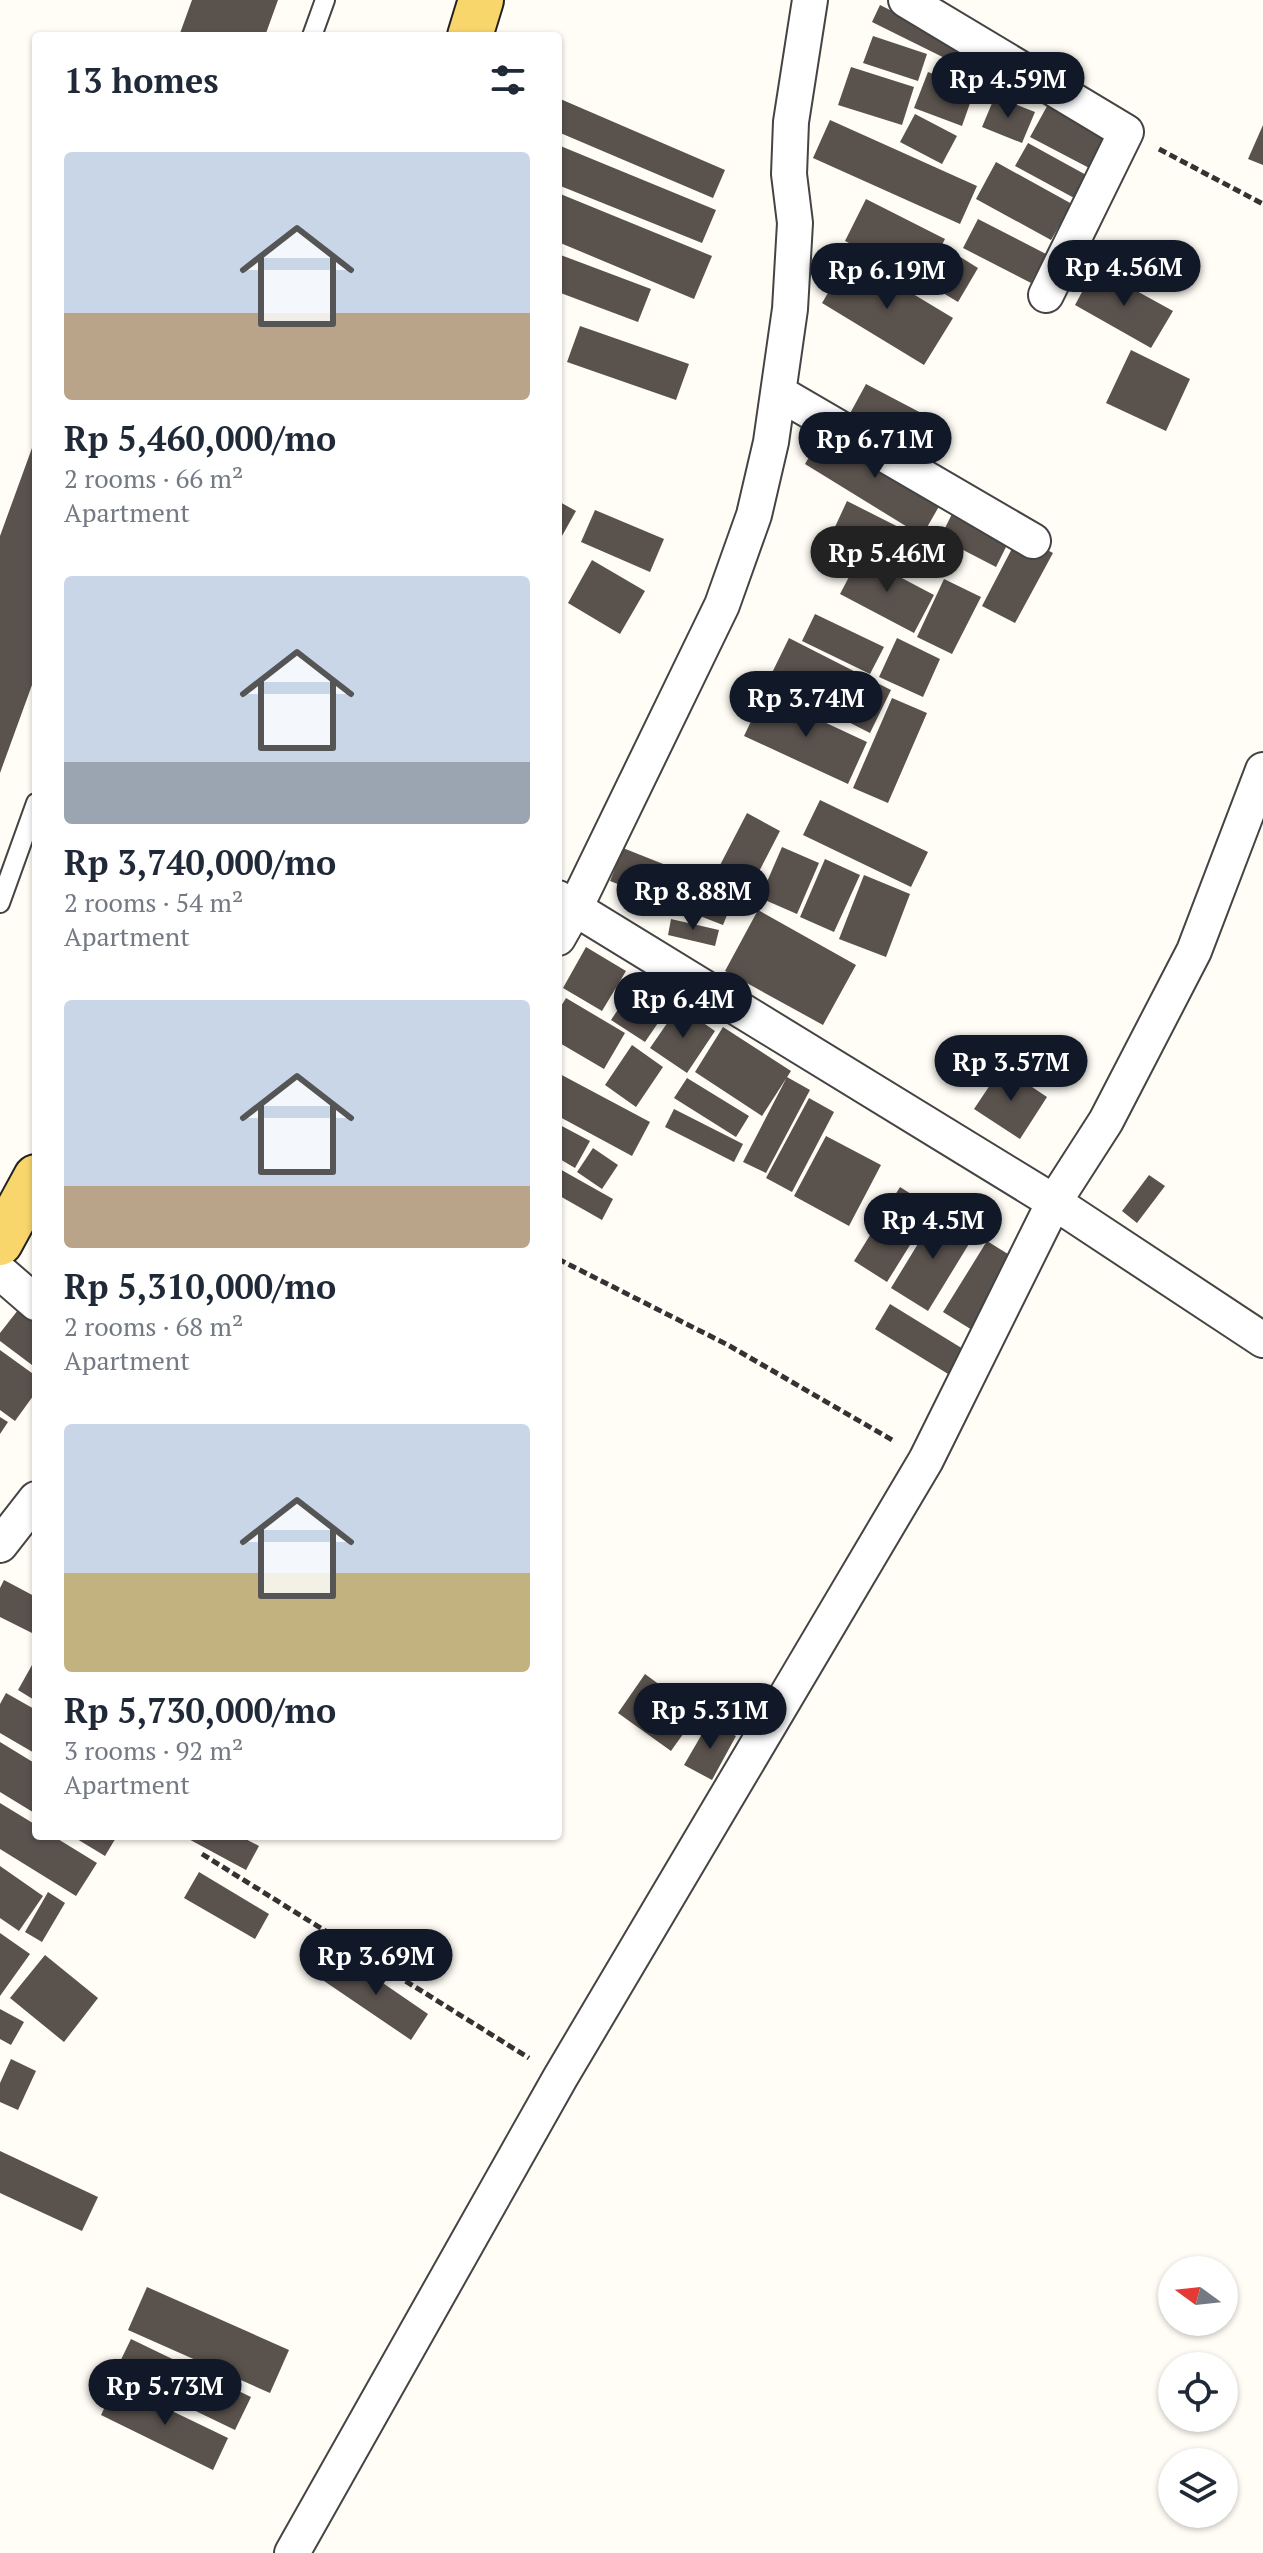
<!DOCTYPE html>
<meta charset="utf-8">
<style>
:root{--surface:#fff;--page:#f6f6f7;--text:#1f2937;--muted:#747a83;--accent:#111827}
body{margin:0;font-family:"PT Serif",serif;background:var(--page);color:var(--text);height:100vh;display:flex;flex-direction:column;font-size:30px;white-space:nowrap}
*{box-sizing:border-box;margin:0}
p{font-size:26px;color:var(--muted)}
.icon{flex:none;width:44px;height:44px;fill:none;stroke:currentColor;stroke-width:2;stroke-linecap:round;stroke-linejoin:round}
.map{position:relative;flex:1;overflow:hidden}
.side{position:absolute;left:32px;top:32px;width:530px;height:1808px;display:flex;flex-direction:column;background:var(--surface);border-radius:8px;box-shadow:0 2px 6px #0004}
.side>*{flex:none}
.needle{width:52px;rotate:285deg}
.fabs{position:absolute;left:1158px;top:2256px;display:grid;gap:16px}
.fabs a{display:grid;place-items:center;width:80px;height:80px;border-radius:50%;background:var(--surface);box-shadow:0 2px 6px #0004;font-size:40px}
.price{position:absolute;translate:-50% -68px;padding:0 18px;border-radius:28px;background:var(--accent);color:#fff;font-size:26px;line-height:52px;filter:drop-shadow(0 2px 4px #0008)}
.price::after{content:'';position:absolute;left:50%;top:48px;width:24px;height:18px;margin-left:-12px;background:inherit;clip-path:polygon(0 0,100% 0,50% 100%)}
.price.active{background:#222;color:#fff}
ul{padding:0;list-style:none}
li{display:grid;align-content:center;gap:16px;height:424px;padding:0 32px}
li span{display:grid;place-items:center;height:248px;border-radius:8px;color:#555}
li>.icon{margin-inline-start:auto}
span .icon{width:144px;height:144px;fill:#fffc;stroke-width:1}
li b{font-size:34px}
h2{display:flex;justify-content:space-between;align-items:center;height:96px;padding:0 32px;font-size:34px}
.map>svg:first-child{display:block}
.building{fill:#5a524d}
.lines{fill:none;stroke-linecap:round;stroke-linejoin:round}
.service-casing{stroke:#444;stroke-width:22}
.minor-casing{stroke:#444;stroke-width:38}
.primary-casing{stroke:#222;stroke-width:48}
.path{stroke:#333;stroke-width:5;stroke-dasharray:8 4;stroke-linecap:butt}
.service{stroke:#fff;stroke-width:18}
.minor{stroke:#fff;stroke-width:34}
.primary{stroke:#f9d66b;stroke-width:44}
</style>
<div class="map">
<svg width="1263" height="2553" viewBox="0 0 1263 2553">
<rect width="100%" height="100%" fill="#fffdf5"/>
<path class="building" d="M192,0H278L265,36H179Z
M880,5L997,63L989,80L872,22Z
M873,36L927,54L918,81L863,63Z
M851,67L914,87L902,125L838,105Z
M928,72L975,89L962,126L914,108Z
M995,96L1035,112L1022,143L982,127Z
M558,98L725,170L713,198L558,132Z
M1051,99L1113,132L1093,170L1030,137Z
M915,114L957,136L942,164L900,142Z
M830,120L977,186L960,224L813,158Z
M1263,125V165L1248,159Z
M1028,143L1088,176L1076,199L1015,166Z
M558,145L716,210L702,243L558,185Z
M996,162L1072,204L1051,240L976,199Z
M558,193L712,256L694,299L558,242Z
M866,199L945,239L923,281L845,241Z
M978,219L1046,254L1031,283L963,248Z
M949,250L978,268L958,302L928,284Z
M558,254L651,289L638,322L558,292Z
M850,256L953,318L924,365L822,303Z
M1095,268L1173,311L1151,348L1075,305Z
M580,326L689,364L676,400L567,362Z
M1131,350L1190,379L1166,431L1106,403Z
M866,384L927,416L908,452L847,419Z
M828,425L945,496L922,536L805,464Z
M36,437V674L0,773V536Z
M558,501L576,511L558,543Z
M847,501L944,550L930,577L834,529Z
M956,506L1012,535L996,567L940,538Z
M595,510L664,539L650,572L581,542Z
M1019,535L1053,553L1015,623L982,606Z
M860,556L934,595L914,633L840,594Z
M592,560L645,591L620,634L568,603Z
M944,579L981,597L952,654L917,637Z
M815,614L884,647L870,674L802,641Z
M789,638L891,690L870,733L768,681Z
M897,638L940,659L923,697L879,677Z
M764,694L867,742L848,784L744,736Z
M892,698L927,713L888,803L853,788Z
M820,800L928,852L911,887L803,835Z
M747,813L780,831L751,887L718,869Z
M782,847L819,863L797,914L760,898Z
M623,848L736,893L723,925L610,881Z
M825,859L860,875L834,932L800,917Z
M864,875L910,894L886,957L839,939Z
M758,910L856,965L823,1025L725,971Z
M671,919L719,930L715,946L668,935Z
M586,947L626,971L602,1011L563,988Z
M639,978L673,1001L645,1042L611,1020Z
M566,998L625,1033L604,1069L558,1042V1011Z
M679,1006L715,1031L687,1073L650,1048Z
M723,1027L791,1071L762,1116L695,1072Z
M632,1045L663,1067L636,1107L605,1085Z
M1002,1067L1047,1097L1020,1139L974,1109Z
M558,1073L650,1122L632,1156L558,1116Z
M787,1077L810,1090L766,1173L743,1162Z
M687,1078L749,1116L736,1137L674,1098Z
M809,1098L834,1112L792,1192L766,1178Z
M674,1109L743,1144L734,1162L665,1127Z
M558,1124L590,1141L575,1168L558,1158Z
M826,1136L881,1165L849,1226L794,1196Z
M593,1148L618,1165L602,1189L577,1172Z
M558,1168L613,1199L602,1220L558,1195Z
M1149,1175L1165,1186L1137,1223L1122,1211Z
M900,1187L933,1208L887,1282L854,1261Z
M938,1211L975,1234L928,1311L891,1288Z
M987,1241L1021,1262L977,1333L943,1312Z
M890,1304L968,1352L953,1377L875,1329Z
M18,1310L36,1324V1368L0,1341V1333Z
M0,1350L36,1376V1392L15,1421L0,1410Z
M0,1417L8,1422L0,1434Z
M4,1580L36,1597L34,1634L0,1617V1588Z
M32,1665L36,1667V1701L18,1690Z
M645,1674L698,1713L671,1751L618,1713Z
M6,1693L36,1710V1754L0,1733V1704Z
M709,1722L736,1736L712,1780L684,1765Z
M0,1742L36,1764V1814L0,1792Z
M0,1803L36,1825V1836H53L97,1863L76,1896L0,1849Z
M72,1836H117L105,1856Z
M183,1836H240L259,1846L246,1870Z
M0,1866L43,1896L19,1931L0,1918Z
M199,1872L269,1914L255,1939L184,1898Z
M48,1892L65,1903L42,1942L25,1932Z
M0,1933L30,1954L0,1996Z
M45,1955L98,1998L64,2042L10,1998Z
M342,1955L428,2014L411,2040L324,1981Z
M0,2009L24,2022L11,2045L0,2039Z
M11,2059L36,2071L18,2110L0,2102V2083Z
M0,2151L98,2197L82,2231L0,2193Z
M147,2287L289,2350L270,2393L128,2330Z
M131,2339L251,2397L235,2430L115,2372Z
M116,2384L228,2438L213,2470L101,2415Z"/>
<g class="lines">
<defs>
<path id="service" d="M312,36L325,0
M0,903L36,803"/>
<path id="minor" d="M906,0L1126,132L1046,295
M779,393L1033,541
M558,898L1054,1202L1263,1340
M558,938L575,908L722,605L754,515L771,442L790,309L795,223L789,174L791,122L810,0
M0,1272L36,1303
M0,1545L36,1499
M292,2553L560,2078L926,1460L1054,1202L1106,1121L1194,951L1263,770"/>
<path id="primary" d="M470,36L481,0
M0,1243L36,1177"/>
</defs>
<use href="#service" class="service-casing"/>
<use href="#minor" class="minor-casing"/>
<use href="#primary" class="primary-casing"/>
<path class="path" d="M1159,149L1263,204
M558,1259L728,1345L894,1441
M202,1854L529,2058"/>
<use href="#service" class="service"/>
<use href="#minor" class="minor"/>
<use href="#primary" class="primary"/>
</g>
</svg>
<div class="fabs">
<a><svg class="needle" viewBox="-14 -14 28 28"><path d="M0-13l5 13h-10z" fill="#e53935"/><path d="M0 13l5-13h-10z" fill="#747a83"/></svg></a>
<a><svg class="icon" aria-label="locate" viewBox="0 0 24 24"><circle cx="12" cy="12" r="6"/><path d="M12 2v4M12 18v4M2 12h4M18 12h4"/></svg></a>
<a><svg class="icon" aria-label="layers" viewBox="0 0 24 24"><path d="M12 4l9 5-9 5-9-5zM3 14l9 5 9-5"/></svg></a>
</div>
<b class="price" style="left:1008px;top:120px">Rp 4.59M</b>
<b class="price" style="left:1124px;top:308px">Rp 4.56M</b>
<b class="price" style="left:887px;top:311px">Rp 6.19M</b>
<b class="price" style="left:875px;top:480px">Rp 6.71M</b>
<b class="price active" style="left:887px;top:594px">Rp 5.46M</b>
<b class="price" style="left:806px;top:739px">Rp 3.74M</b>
<b class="price" style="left:693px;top:932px">Rp 8.88M</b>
<b class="price" style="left:683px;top:1040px">Rp 6.4M</b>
<b class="price" style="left:1011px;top:1103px">Rp 3.57M</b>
<b class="price" style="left:933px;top:1261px">Rp 4.5M</b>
<b class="price" style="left:710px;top:1751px">Rp 5.31M</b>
<b class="price" style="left:376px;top:1997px">Rp 3.69M</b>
<b class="price" style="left:165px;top:2427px">Rp 5.73M</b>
<section class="side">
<h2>13 homes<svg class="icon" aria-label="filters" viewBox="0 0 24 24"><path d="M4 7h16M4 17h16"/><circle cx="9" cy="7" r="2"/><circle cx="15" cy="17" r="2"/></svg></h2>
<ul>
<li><span style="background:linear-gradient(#c9d6e8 65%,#b9a48a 0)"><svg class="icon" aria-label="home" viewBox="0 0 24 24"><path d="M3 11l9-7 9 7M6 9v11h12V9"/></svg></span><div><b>Rp 5,460,000/mo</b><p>2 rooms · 66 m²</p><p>Apartment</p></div></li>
<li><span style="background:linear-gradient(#c9d6e8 75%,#9aa5b1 0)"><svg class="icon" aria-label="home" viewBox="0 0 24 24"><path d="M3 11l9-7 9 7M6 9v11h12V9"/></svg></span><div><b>Rp 3,740,000/mo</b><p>2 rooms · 54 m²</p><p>Apartment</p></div></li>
<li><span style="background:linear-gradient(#c9d6e8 75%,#b9a48a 0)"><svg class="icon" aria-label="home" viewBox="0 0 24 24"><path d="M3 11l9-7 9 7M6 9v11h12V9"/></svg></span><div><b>Rp 5,310,000/mo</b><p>2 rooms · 68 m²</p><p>Apartment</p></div></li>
<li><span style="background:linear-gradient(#c9d6e8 60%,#c2b280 0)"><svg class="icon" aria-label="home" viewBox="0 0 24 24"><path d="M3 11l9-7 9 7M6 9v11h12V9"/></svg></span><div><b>Rp 5,730,000/mo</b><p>3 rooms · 92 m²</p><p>Apartment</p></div></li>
</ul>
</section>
</div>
